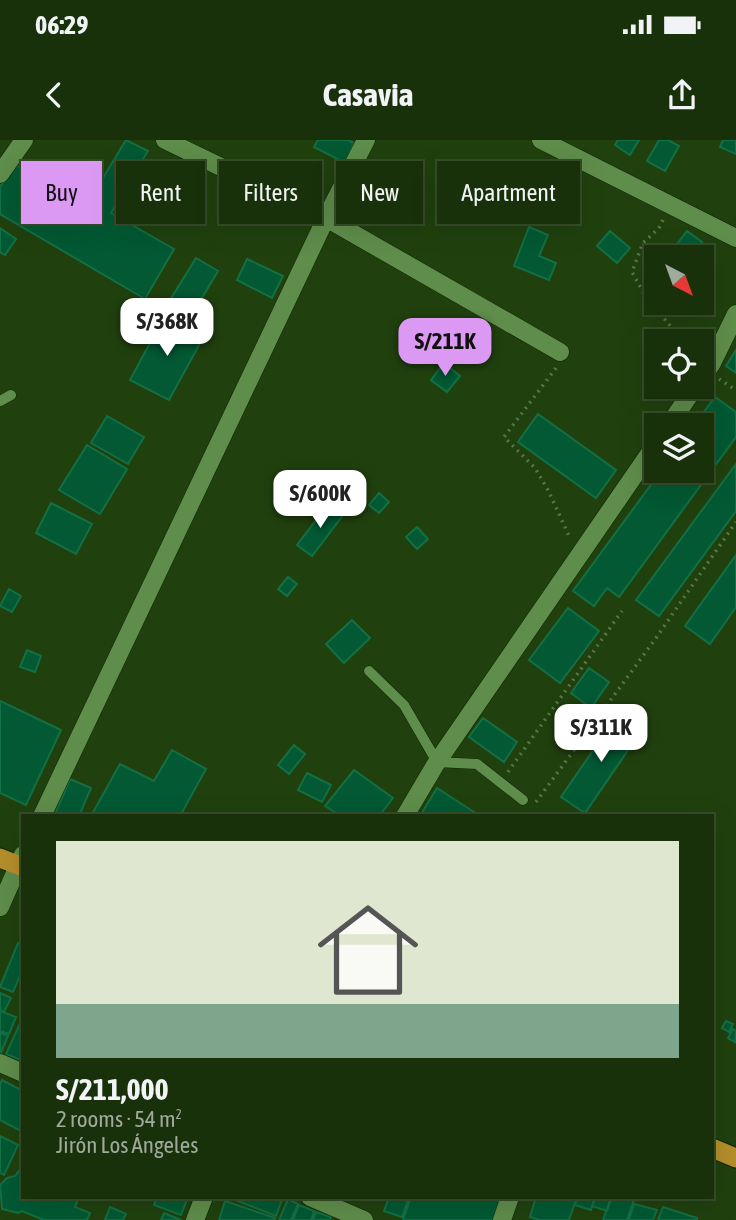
<!DOCTYPE html>
<meta charset="utf-8">
<style>
:root{--surface:#18310a;--page:#213913;--text:#f1f3f6;--muted:#9fa99c;--line:#364c2b;--accent:#dc99f4}
body{margin:0;font-family:"Asap Condensed",sans-serif;background:var(--page);color:var(--text);height:100vh;display:flex;flex-direction:column;font-size:26px;white-space:nowrap}
*{box-sizing:border-box;margin:0}
p{font-size:23px;color:var(--muted)}
.icon{flex:none;width:38px;height:38px;fill:none;stroke:currentColor;stroke-width:2;stroke-linecap:round;stroke-linejoin:round}
.map{position:relative;flex:1;overflow:hidden}
.panel{position:absolute;left:21px;top:674px;width:693px;height:385px;display:flex;flex-direction:column;background:var(--surface);border-radius:0px;box-shadow:0 7px 28px #0002,0 0 0 2px var(--line)}
.panel>*{flex:none}
.banner{position:absolute;left:21px;top:21px;width:695px;height:63px;display:flex;gap:14px}
.needle{width:46px;rotate:139deg}
.fabs{position:absolute;left:644px;top:105px;display:grid;gap:14px}
.fabs a{display:grid;place-items:center;width:70px;height:70px;border-radius:0px;background:var(--surface);box-shadow:0 7px 28px #0002,0 0 0 2px var(--line);font-size:35px}
.price{position:absolute;translate:-50% -60px;padding:0 16px;border-radius:14px;background:#fff;color:#222;font-size:23px;line-height:46px;filter:drop-shadow(0 2px 4px #0008)}
.price::after{content:'';position:absolute;left:50%;top:42px;width:21px;height:16px;margin-left:-10px;background:inherit;clip-path:polygon(0 0,100% 0,50% 100%)}
.price.selected{background:var(--accent);color:#111}
ul{padding:0;list-style:none}
li{display:grid;align-content:center;gap:14px;height:371px;padding:0 35px}
li+li{border-top:2px solid var(--line)}
li span{display:grid;place-items:center;height:217px;border-radius:0px;color:#555}
li>.icon{margin-inline-start:auto}
span .icon{width:126px;height:126px;fill:#fffc;stroke-width:1}
li b{font-size:30px}
.tag{padding:0 24px;border-radius:0px;background:var(--surface);box-shadow:0 7px 28px #0002,0 0 0 2px var(--line);font-size:24px;line-height:63px}
.tag.selected{background:var(--accent);color:#111}
.status{display:flex;justify-content:space-between;align-items:center;height:49px;padding:0 35px;background:var(--surface);direction:ltr}
.status svg{height:19px;fill:currentColor}
header{display:flex;justify-content:space-between;align-items:center;height:91px;padding:0 35px;background:var(--surface);font-size:32px;font-weight:700}
.map>svg:first-child{display:block}
.building{fill:#025933;stroke:#136f44;stroke-width:2}
.lines{fill:none;stroke-linecap:round;stroke-linejoin:round}
.service-casing{stroke:#0e2503;stroke-width:11}
.minor-casing{stroke:#0e2503;stroke-width:19}
.trunk-casing{stroke:#0e2503;stroke-width:21}
.path{stroke:#587648;stroke-width:3.5;stroke-dasharray:2 5;stroke-linecap:butt}
.service{stroke:#5f8d4b;stroke-width:10}
.minor{stroke:#5f8d4b;stroke-width:18}
.trunk{stroke:#b48e2a;stroke-width:19}
</style>
<div class="status"><b>06:29</b><svg viewBox="0 0 49 12"><path d="M0 12V9h3v3zM5 12V6h3v6zM10 12V3h3v9zM15 12V0h3v12zM26 1h20v11H26zM47 4h2v5h-2z"/></svg></div>
<header><svg class="icon" aria-label="back" viewBox="0 0 24 24"><path d="M15 5l-7 7 7 7"/></svg>Casavia<svg class="icon" aria-label="share" viewBox="0 0 24 24"><path d="M12 15V3M7 8l5-5 5 5M5 13v7h14v-7"/></svg></header>
<div class="map">
<svg width="736" height="1080" viewBox="0 0 736 1080">
<rect width="100%" height="100%" fill="#20410e"/>
<path class="building" d="M126,0L148,11L111,73L174,109L145,159L0,74V47L14,24L86,66Z
M318,0H348L354,3L345,23L314,7Z
M618,0H639L630,15L615,5Z
M659,0H668L679,6L665,31L647,21Z
M723,0H736V14L720,7Z
M529,87L548,95L539,116L556,123L549,140L514,126Z
M0,88L16,99L5,115L0,112Z
M610,91L630,108L617,123L597,106Z
M687,91L702,102L691,117H667Z
M196,118L218,131L193,173L170,160Z
M247,119L283,136L272,158L237,140Z
M165,175L204,196L169,260L130,240Z
M736,210V233L726,226Z
M444,223L460,236L447,252L431,240Z
M715,257L736,272V297L619,457L607,448L594,466L573,451L661,331H702V285H694Z
M538,274L616,330L596,358L518,302Z
M107,276L144,297L128,324L91,303Z
M87,305L127,329L100,374L59,350Z
M736,324V371L659,476L636,460Z
M379,353L389,362L379,373L369,365Z
M51,363L92,384L76,414L36,393Z
M329,363L344,374L312,416L297,405Z
M417,387L428,399L417,409L406,397Z
M736,415V467L710,504L685,486Z
M288,437L297,444L287,456L278,449Z
M9,449L21,456L12,472L0,466Z
M568,468L599,491L560,543L529,520Z
M352,480L370,498L344,523L326,504Z
M27,510L41,516L35,532L20,527Z
M589,528L609,542L591,568L571,553Z
M0,561L61,590L26,665L0,653Z
M618,574L642,590L585,673L561,657Z
M483,578L517,602L504,622L469,597Z
M294,605L305,614L289,634L278,625Z
M172,610L206,629L180,676H91L120,624L154,641Z
M354,630L393,658L379,676H341L325,666Z
M307,633L331,645L322,662L298,650Z
M70,639L91,648L79,676H59L55,674Z
M437,648L474,672L472,676H420Z
M18,803L23,804V829L13,852L0,847Z
M0,853L11,858L4,872L0,870Z
M0,871L16,877L9,894L0,891Z
M23,877V917L21,920L6,914Z
M726,881L733,884L729,892L722,888Z
M733,889L736,891L735,902L728,898Z
M0,893L8,896L1,913H0Z
M2,940L23,951V992L0,980V944Z
M0,996L18,1005L4,1035L0,1033Z
M21,1028L23,1057H79L75,1067L90,1073L87,1080H44L22,1071L18,1073L2,1069L0,1045L7,1038L15,1036Z
M157,1057H188L181,1075L154,1065Z
M228,1057H283L276,1076Z
M389,1057H409L402,1077L384,1071Z
M411,1057H501L493,1080H403Z
M536,1057H577L569,1080H539L530,1077Z
M577,1057H595L591,1070L575,1065Z
M596,1057H612L607,1071L592,1066Z
M611,1057H635L627,1080H603Z
M288,1059L298,1064L291,1080H279Z
M225,1061L275,1078V1080H219Z
M634,1064L657,1070L653,1080H629Z
M299,1065L314,1071L311,1080H293Z
M110,1067L126,1074L123,1080H105Z
M663,1067L697,1078V1080H658Z
M316,1072L331,1077L330,1080H313Z
M164,1073L181,1080H161Z"/>
<g class="lines">
<defs>
<path id="service" d="M0,261L11,255
M369,531L404,565L437,622L477,624L523,660"/>
<path id="minor" d="M165,0L326,78L560,212
M541,0L736,98
M0,34L24,0
M702,238L712,223L736,174
M669,285L695,247
M42,676L326,78L366,0
M405,676L437,622L656,304
M0,767L23,715
M0,923L23,933
M310,1057L364,1080
M195,1080L204,1057
M502,1080L510,1057"/>
<path id="trunk" d="M0,718L23,727
M712,1008L736,1018"/>
</defs>
<use href="#service" class="service-casing"/>
<use href="#minor" class="minor-casing"/>
<use href="#trunk" class="trunk-casing"/>
<path class="path" d="M663,80L659,88L643,103L632,132L646,157L683,201
M556,228L504,297L535,328L548,350L570,398
M719,239L736,250
M508,632L622,471
M536,662L656,498L736,382"/>
<use href="#service" class="service"/>
<use href="#minor" class="minor"/>
<use href="#trunk" class="trunk"/>
</g>
</svg>
<div class="fabs">
<a><svg class="needle" viewBox="-14 -14 28 28"><path d="M0-13l5 13h-10z" fill="#e53935"/><path d="M0 13l5-13h-10z" fill="#9fa99c"/></svg></a>
<a><svg class="icon" aria-label="locate" viewBox="0 0 24 24"><circle cx="12" cy="12" r="6"/><path d="M12 2v4M12 18v4M2 12h4M18 12h4"/></svg></a>
<a><svg class="icon" aria-label="layers" viewBox="0 0 24 24"><path d="M12 4l9 5-9 5-9-5zM3 14l9 5 9-5"/></svg></a>
</div>
<b class="price" style="left:167px;top:218px">S/368K</b>
<b class="price selected" style="left:445px;top:238px">S/211K</b>
<b class="price" style="left:320px;top:390px">S/600K</b>
<b class="price" style="left:601px;top:624px">S/311K</b>
<div class="banner">
<a class="tag selected">Buy</a>
<a class="tag">Rent</a>
<a class="tag">Filters</a>
<a class="tag">New</a>
<a class="tag">Apartment</a>
</div>
<section class="panel">
<ul>
<li><span style="background:linear-gradient(#dfe7d0 75%,#7fa58c 0)"><svg class="icon" aria-label="home" viewBox="0 0 24 24"><path d="M3 11l9-7 9 7M6 9v11h12V9"/></svg></span><div><b>S/211,000</b><p>2 rooms · 54 m²</p><p>Jirón Los Ángeles</p></div></li>
</ul>
</section>
</div>
